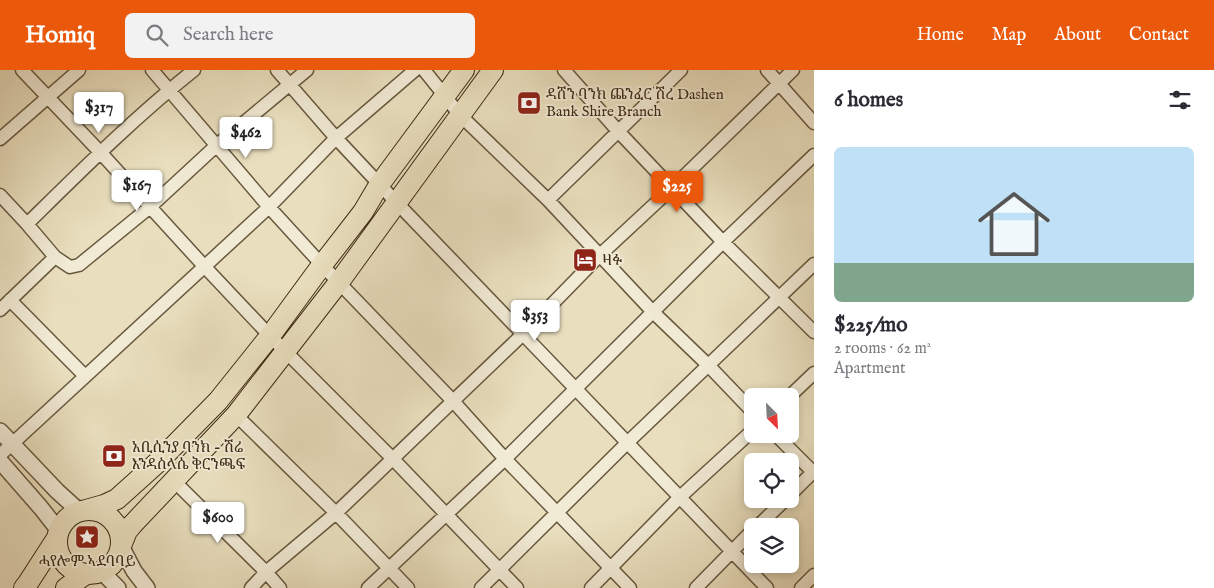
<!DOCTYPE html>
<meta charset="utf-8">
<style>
:root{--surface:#fff;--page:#f2f2f3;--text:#2b2b33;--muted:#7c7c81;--line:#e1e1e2;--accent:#ea580c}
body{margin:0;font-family:"IM FELL English","Noto Serif Ethiopic",serif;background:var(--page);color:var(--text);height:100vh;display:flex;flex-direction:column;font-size:19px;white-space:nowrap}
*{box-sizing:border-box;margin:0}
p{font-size:16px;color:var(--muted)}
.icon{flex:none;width:28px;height:28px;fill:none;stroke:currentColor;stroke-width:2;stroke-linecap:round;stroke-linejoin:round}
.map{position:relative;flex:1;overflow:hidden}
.drawer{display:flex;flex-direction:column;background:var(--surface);width:400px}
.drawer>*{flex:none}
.needle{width:32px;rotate:156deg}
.fabs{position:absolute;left:744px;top:318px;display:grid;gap:10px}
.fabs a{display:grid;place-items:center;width:55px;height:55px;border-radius:8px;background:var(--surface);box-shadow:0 2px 8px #0003;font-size:25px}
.price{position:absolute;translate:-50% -42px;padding:0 11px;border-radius:5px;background:#fff;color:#222;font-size:16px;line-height:32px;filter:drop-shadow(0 1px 2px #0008)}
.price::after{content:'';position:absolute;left:50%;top:30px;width:15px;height:11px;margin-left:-8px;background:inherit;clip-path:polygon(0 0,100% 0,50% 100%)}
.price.current{background:var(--accent);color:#fff}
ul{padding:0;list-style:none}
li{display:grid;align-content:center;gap:10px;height:265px;padding:0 20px}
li+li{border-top:1px solid var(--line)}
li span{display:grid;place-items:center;height:155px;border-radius:8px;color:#555}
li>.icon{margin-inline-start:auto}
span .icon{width:90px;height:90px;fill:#fffc;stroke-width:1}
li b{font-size:21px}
h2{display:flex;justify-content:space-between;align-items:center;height:60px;padding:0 20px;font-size:21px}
header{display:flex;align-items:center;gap:30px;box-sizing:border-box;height:70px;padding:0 25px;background:var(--accent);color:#fff}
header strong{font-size:24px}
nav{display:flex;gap:28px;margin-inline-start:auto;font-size:18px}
.search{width:350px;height:45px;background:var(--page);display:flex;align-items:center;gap:12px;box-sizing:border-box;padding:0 18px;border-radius:8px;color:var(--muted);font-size:19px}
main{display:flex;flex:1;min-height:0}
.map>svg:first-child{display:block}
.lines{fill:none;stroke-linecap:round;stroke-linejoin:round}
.minor-casing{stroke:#68583e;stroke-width:15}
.tertiary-casing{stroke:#68583e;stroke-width:18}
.trunk-casing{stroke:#3d2b14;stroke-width:22}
.minor{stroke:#f1ead5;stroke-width:12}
.tertiary{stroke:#f1ead5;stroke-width:15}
.trunk{stroke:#e9dfbe;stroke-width:20}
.labels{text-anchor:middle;stroke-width:4;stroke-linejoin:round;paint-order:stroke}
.poi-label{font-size:15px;fill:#3d2b14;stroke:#f1ead5;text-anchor:start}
</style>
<header>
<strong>Homiq</strong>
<div class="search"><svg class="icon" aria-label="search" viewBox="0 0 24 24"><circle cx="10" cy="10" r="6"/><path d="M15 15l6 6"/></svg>Search here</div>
<nav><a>Home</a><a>Map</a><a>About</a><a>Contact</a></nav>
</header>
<main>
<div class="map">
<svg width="814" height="518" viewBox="0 0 814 518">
<rect width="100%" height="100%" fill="#e9dfbe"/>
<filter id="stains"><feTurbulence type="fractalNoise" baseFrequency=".004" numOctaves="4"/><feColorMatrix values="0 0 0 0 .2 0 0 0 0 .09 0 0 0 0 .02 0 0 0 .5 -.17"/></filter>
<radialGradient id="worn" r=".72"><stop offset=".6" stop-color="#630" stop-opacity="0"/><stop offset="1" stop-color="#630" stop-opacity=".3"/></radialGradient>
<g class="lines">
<defs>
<path id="minor" d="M22,0L100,82L204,196L270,266L393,389L517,518
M152,0L269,137L322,195L453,331L505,389L630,518
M277,0L336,68L397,133L767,518
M424,0L460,45L548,130L653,242L708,295L752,341
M564,0L618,61L723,172L814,262
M767,0L814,53
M0,69L79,0
M0,125L27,154L55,187L70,197L79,195L150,137L217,75L307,0
M548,130L681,0
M27,154C81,101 135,47 194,0
M10,230L85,306
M0,240L55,187
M790,326L814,303
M236,345L336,443L408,518
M775,364L814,403
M0,385L269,137L336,68L415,0
M174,411L266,502L280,518
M790,425L814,401
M758,456L786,429
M251,518L266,502L336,443L523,264L600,185L672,118L793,0
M368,518L505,389L723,172L814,85
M481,518L627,373L814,194
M591,518L680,427L752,361
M696,518L752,461
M801,518L814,505"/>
<path id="tertiary" d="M0,361L57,421L79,441
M0,391L41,438L59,461
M121,476L134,501L147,518
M102,502L118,518"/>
<path id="trunk" d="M57 472a32 32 0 1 1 64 0a32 32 0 1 1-64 0Z
M86,440L104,435L117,429L157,393L218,331L270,266L322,195L363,142L379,115L464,0
M121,476L127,461L132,455L236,345L339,212L493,0
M24,518L28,513L57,468
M66,518L86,504"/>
</defs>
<use href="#minor" class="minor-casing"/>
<use href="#tertiary" class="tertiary-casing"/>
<use href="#trunk" class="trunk-casing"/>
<use href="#minor" class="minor"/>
<use href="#tertiary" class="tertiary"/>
<use href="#trunk" class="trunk"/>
</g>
<defs>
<symbol id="bank-square" viewBox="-11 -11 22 22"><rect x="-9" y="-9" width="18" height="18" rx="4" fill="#8f2418" stroke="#f1ead5"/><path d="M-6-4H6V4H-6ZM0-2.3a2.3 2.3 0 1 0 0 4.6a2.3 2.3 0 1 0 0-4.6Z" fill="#fff"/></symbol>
<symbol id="hotel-square" viewBox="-11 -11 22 22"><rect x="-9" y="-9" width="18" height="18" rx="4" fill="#8f2418" stroke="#f1ead5"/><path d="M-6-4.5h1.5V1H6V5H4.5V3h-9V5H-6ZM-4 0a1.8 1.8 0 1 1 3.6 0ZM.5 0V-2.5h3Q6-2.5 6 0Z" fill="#fff"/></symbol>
<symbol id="sight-square" viewBox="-11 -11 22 22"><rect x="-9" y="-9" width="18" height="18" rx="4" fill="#8f2418" stroke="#f1ead5"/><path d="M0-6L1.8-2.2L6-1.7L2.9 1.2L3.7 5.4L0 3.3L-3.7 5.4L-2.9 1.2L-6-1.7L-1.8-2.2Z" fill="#fff"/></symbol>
</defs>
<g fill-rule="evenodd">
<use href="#bank-square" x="515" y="19" width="28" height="28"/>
<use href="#hotel-square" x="571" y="176" width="28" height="28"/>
<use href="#bank-square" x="100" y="372" width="28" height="28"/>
<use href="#sight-square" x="73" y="453" width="28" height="28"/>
</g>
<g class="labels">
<g class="poi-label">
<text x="546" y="29">ዳሸን ባንክ ጨንፈር ሽረ Dashen<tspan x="546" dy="17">Bank Shire Branch</tspan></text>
<text x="602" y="195">ዛፉ</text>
<text x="132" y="382">አቢሲንያ ባንክ - ሽሬ<tspan x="132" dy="17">እንዳስላሴ ቅርንጫፍ</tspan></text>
<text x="87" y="496" text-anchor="middle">ሓየሎም ኣደባባይ</text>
</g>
</g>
<rect width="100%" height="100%" filter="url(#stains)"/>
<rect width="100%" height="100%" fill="url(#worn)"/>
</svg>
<div class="fabs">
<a><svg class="needle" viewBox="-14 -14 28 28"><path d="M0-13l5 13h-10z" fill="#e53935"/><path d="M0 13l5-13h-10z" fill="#7c7c81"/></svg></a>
<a><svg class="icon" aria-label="locate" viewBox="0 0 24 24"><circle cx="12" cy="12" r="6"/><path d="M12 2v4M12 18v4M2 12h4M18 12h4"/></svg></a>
<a><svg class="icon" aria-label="layers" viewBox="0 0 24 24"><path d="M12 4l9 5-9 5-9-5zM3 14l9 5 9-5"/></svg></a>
</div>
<b class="price" style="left:99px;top:64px">$317</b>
<b class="price" style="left:246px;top:89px">$462</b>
<b class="price" style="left:137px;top:142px">$167</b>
<b class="price current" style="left:677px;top:143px">$225</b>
<b class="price" style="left:535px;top:272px">$353</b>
<b class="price" style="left:218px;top:474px">$600</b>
</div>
<section class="drawer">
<h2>6 homes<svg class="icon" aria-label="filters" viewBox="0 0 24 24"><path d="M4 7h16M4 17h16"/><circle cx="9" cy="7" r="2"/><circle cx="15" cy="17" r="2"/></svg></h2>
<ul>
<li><span style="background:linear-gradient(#bfe0f5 75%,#7fa58c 0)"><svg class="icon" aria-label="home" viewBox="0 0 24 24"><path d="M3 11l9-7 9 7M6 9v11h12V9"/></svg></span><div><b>$225/mo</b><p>2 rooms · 62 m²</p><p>Apartment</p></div></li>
</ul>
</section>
</main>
